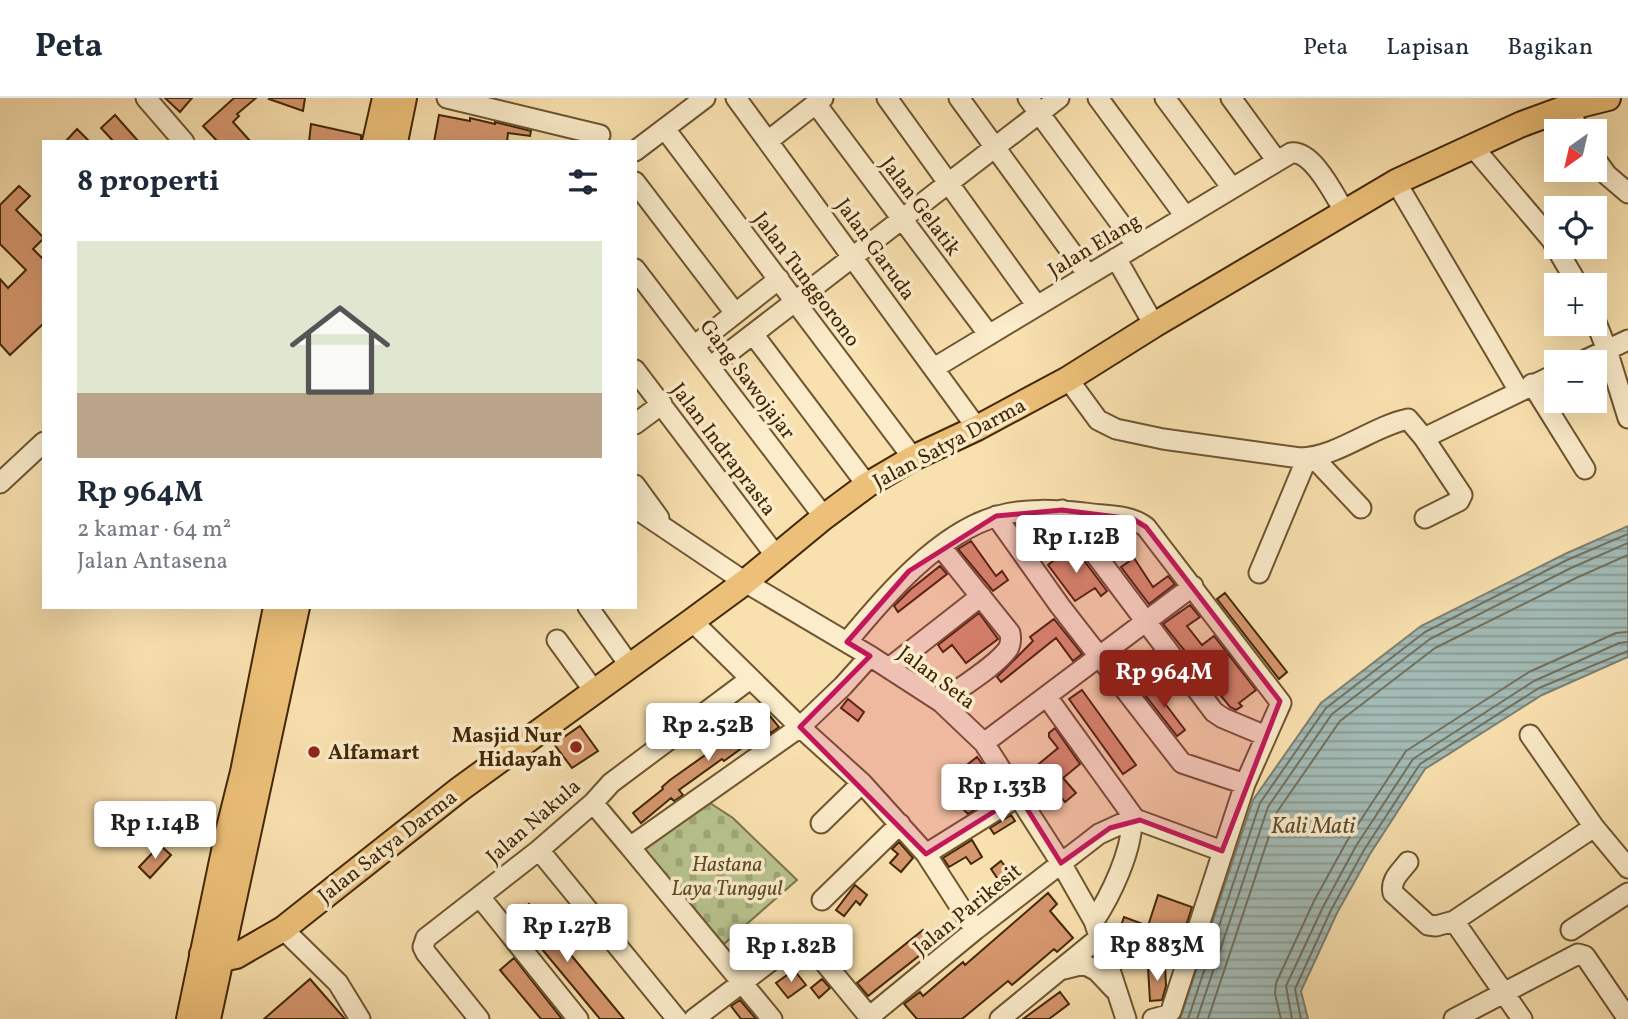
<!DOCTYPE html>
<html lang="id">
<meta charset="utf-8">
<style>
:root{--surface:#fff;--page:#f2f2f3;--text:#1f2937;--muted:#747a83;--line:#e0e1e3;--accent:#8f2418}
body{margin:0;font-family:Vollkorn,serif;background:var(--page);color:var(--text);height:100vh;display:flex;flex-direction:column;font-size:26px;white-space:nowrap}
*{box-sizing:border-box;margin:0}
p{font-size:23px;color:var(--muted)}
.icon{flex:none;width:38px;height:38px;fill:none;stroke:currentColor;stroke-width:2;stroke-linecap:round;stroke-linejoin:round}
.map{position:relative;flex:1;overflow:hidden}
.drawer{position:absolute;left:42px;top:42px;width:595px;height:469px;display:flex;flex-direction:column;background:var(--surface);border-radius:0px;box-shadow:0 7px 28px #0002}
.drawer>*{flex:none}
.needle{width:46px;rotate:214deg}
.controls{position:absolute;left:1544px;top:21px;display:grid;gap:14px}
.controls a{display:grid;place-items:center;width:63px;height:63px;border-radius:0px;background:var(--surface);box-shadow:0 7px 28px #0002;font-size:35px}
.price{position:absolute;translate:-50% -60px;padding:0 16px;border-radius:7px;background:#fff;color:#222;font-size:23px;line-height:46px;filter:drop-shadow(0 2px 4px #0008)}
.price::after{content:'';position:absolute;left:50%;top:42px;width:21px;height:16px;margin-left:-10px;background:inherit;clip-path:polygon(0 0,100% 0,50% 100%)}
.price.current{background:var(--accent);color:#fff}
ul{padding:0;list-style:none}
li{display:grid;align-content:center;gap:14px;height:371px;padding:0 35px}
li span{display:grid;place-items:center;height:217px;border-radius:0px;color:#555}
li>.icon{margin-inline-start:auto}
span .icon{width:126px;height:126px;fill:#fffc;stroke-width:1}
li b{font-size:30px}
h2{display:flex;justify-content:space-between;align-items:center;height:84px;padding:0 35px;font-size:30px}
header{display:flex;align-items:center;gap:42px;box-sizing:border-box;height:98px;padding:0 35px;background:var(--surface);border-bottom:2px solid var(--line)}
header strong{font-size:33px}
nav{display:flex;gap:38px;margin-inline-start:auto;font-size:24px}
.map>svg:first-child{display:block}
.cemetery{fill:url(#cemetery-stones);stroke:#7c754a;stroke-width:2}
.water{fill:url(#water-rules);stroke:#7c7f70;stroke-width:2}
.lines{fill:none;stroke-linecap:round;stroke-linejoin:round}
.shore{stroke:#72705e;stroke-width:2}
.building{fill:#d7976e;stroke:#412606;stroke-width:2}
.minor-casing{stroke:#6f5530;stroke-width:23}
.major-casing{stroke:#412606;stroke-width:28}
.minor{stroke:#fbeccb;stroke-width:19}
.major{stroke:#ecc078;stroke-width:24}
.marked{fill:#c2185b;fill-opacity:0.2;stroke:#c2185b;stroke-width:5;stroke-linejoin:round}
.poi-dot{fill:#8f2418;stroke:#fbeccb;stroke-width:2.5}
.labels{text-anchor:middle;stroke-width:7;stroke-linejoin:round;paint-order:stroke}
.street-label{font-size:21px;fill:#412606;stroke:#fbeccb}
.poi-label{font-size:21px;font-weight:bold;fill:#412606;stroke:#fbeccb;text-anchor:end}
.park-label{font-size:21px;font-style:italic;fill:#5f4e28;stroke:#fbeccb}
.water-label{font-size:23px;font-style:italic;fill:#5a4b32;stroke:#fbeccb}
</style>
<header>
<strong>Peta</strong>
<nav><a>Peta</a><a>Lapisan</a><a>Bagikan</a></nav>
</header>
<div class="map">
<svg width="1628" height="921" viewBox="0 0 1628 921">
<defs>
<pattern id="cemetery-stones" width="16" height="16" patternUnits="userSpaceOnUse" patternTransform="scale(1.75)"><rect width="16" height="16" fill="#b8c48f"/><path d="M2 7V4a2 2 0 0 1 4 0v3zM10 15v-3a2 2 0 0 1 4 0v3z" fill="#9fa87a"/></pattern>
<pattern id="water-rules" width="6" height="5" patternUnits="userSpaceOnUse" patternTransform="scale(1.75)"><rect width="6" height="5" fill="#a3bbb6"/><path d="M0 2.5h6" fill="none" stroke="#869892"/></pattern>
</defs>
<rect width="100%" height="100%" fill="#f9e1af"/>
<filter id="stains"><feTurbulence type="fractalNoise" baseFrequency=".00286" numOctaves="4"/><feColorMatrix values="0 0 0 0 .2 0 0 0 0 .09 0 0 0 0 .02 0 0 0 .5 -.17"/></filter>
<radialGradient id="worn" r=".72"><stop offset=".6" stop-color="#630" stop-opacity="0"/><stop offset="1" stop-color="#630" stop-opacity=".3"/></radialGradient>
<path class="cemetery" d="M707,703L733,720L797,782L724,846L641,749Z"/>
<path class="water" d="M1628,428V559L1542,597L1425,671L1370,756L1337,815L1301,893L1308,921H1180L1253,702L1321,605L1421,528L1565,456Z"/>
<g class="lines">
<path class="shore" d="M1188,921L1260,705L1326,610L1425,534L1567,462L1628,436
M1197,921L1268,709L1332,616L1430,541L1571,470L1628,445
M1208,921L1277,714L1340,623L1435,550L1576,480L1628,457
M1281,921L1275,896L1276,885L1314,803L1347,743L1406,653L1529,574L1616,535L1628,534
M1292,921L1286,888L1323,809L1356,748L1413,661L1534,583L1619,545L1628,544
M1301,921L1295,891L1331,812L1364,752L1420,666L1539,590L1628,553"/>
</g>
<path class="building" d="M165,0H192L180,14Z
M234,0H256L237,16L239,18L233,24L251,44H218L203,28Z
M270,0H305L303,13L269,1Z
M115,17L139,44H114L101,30Z
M439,17L470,23V20L495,26V24L531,33L530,38L508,35L507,44H434Z
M311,26L361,37V44H309Z
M77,31L90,44H65Z
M19,88L30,98L16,112L44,140L33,151L44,162V225L10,257L0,246V181L8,190L26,172L0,146V107Z
M971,443L996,478L1002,473L1008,482L993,493L958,451Z
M1073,448L1107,493L1101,498L1095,490L1075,503L1048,467Z
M1134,460L1153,489L1168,478L1175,486L1149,506L1121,469Z
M940,468L947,476L898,514L894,508L911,491Z
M1225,495L1287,574L1279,581L1217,501Z
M1190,507L1200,519L1187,528L1202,547L1214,538L1256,592L1239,605L1242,608L1236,612L1230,609L1163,526Z
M979,515L998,541L966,565L952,547L943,554L938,547Z
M1054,521L1082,556L1073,563L1056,540L1001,584L997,579L1033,543L1030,539Z
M1151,587L1185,632L1177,638L1142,593Z
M1082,592L1136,667L1123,676L1069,601Z
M848,601L864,614L858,623L841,610Z
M765,612L779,629L771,635L768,631L724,663L722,661L679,692L683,697L674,703L671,700L641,725L633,715L663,691L662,689L670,682L715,650L712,647L728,636L730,639Z
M580,628L598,653L572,670L554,646Z
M1055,630L1080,666L1063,680L1076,695L1065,704L1052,688L1039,700L1022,680L1058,650L1049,639V635Z
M977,659L987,672L974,682L988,703L968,716L958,706L960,705L945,684Z
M1011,717L1015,723L994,736L990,730Z
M972,742L982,759L971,766L966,759L949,769L943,760Z
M899,744L913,760L901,774L890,765L898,756L892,751Z
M160,747L171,757L150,780L139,769Z
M1001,763L1013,778L1002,787L991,771Z
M855,787L867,797L860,807L856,803L844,818L836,812Z
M994,792L999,798L983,810L978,804Z
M1048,795L1057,806L1050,813L1073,840L1057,854L1054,851L1012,887L1008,883L962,921H917L904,906L920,894L923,898L963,864L965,867Z
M1158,797L1192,809L1183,837L1179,836L1172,850L1161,845L1156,854L1147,850L1151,843L1120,831L1124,819L1148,828Z
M529,806L571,857L624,921H600L546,856L515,818Z
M923,832L934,846L868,898L857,885Z
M514,860L562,921H541L500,872Z
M1165,868L1166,888L1162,902L1150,903L1148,869Z
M794,872L806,887L788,900L776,885Z
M310,881L345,921H264Z
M822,881L830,890L819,900L811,890Z
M1060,894L1069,906L1049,921H1023Z
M740,902L756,921H741L731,908Z"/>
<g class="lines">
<defs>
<path id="minor" d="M146,0L184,44
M447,0L600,37
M736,0L977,330
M887,0L1037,208
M959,0L1088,177
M1028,0L1137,148
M1098,0L1185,118
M1165,0L1232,90
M1231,0L1277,63
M816,6L989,237
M1567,10L1580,33
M665,31L913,360
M768,43L823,0
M1473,49L1551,141L1578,187
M635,53L705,0
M1594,59L1607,77L1628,95
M635,84L735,215
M1396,84L1519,293
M1116,160L1154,227
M635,171L824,419
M1594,219L1607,252L1628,320
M753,236L867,387
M694,248L779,181
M1581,264L1628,242
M710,269L1059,0
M934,270L1291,55C1313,52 1334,97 1345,114
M635,272L776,458
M1068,281L1098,322L1116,331L1163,341L1300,360C1338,359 1371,329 1408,321L1424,340L1556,276
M1532,286L1585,371
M635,326L662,306
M1424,340L1462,397L1459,403L1425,420
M1313,359L1361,410
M0,385L44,344
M635,387L659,420
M635,410L745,484L870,558L941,604L984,645L1061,765L1094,823L1126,921
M1062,412L1214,614L1223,620L1266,638
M996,418L1060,508L1182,665L1245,686
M1259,475L1307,360
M588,509L630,568
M692,523L800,629L862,685L926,756L1019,698
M557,542L594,593
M847,544C884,499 939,434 998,418C1026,410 1056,412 1084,415C1104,418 1130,416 1146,429L1281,605L1245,686L1171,913L1168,917L1153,921
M889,570L981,498
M1047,599L1135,721L1222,753
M941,604C959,590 995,569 1008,551C1011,546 1011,541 1010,535L941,449
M1530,637L1594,729L1628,770
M984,645L1193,488
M593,705L630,749
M821,725L862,685
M539,752L677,921
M926,756L975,832
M1408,764C1400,774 1390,782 1393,795L1428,827L1436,828L1454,823L1522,921
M480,799L578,921
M822,802L900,726
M1094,823C1111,797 1131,755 1132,724
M1454,823L1594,729
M283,831L338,885L360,921
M1571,832L1628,795
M1064,871L1084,866L1097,873L1114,891
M869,919L975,832L1099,736L1121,726L1132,724L1135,721
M479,921L426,855L423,849L426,840L539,752L593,705L611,685L750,581
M694,921L793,846L802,844L811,848L871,921
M772,921L630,749L800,629L843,588L870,558
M1000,921L1100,839
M1454,921L1578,856L1585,858L1628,921"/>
<path id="major" d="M375,44L385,0
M395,44L404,0
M202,856L222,861L236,858L283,831L460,691L692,523L745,484L824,419L867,387L913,360L977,330L1068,281L1154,227L1396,84L1522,26L1560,12L1608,0
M189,921L228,734L243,674L276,509
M208,921L297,509"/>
</defs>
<use href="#minor" class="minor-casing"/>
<use href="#major" class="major-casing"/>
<use href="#minor" class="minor"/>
<use href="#major" class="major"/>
</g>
<path class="marked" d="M1062,412L1133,421L1146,429L1280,603L1222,753L1140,722L1110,730L1061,765L1019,698L926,756L800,629L870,558L847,544L909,473L996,418Z"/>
<g class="poi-dot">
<circle cx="576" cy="649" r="7"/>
<circle cx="314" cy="654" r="7"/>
</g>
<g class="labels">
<g class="street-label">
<text transform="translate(921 108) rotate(53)" y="7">Jalan Gelatik</text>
<text transform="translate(1094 147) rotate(-31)" y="7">Jalan Elang</text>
<text transform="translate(876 151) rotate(54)" y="7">Jalan Garuda</text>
<text transform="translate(807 181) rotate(53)" y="7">Jalan Tunggorono</text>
<text transform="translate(748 281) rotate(53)" y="7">Gang Sawojajar</text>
<text transform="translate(949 345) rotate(-28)" y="7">Jalan Satya Darma</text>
<text transform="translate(724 351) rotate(53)" y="7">Jalan Indraprasta</text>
<text transform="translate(937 579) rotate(37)" y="7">Jalan Seta</text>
<text transform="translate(533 723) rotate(-41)" y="7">Jalan Nakula</text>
<text transform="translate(387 748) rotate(-38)" y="7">Jalan Satya Darma</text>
<text transform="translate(967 811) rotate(-39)" y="7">Jalan Parikesit</text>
</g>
<g class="poi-label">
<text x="562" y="644">Masjid Nur<tspan x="562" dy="24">Hidayah</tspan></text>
<text x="328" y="661" text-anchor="start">Alfamart</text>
</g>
<g class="park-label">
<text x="727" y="773">Hastana<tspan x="727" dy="24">Laya Tunggul</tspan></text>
</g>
<g class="water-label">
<text x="1313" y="735">Kali Mati</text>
</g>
</g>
<rect width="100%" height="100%" filter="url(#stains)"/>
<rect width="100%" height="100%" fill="url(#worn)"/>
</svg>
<div class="controls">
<a><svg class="needle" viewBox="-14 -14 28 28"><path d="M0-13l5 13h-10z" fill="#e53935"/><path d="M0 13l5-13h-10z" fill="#747a83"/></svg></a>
<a><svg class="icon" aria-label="locate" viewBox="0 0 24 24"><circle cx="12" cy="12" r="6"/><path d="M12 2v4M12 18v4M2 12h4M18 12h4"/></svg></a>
<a>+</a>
<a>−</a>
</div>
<b class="price" style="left:1076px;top:477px">Rp 1.12B</b>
<b class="price current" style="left:1164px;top:612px">Rp 964M</b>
<b class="price" style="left:708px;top:665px">Rp 2.52B</b>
<b class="price" style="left:1002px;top:726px">Rp 1.33B</b>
<b class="price" style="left:155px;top:763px">Rp 1.14B</b>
<b class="price" style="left:567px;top:866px">Rp 1.27B</b>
<b class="price" style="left:1157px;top:885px">Rp 883M</b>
<b class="price" style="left:791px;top:886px">Rp 1.82B</b>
<section class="drawer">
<h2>8 properti<svg class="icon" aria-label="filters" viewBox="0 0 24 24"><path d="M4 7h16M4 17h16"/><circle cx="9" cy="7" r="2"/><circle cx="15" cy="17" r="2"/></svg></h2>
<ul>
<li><span style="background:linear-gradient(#dfe7d0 70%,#b9a48a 0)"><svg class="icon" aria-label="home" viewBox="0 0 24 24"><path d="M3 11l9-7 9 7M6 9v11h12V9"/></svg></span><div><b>Rp 964M</b><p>2 kamar · 64 m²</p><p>Jalan Antasena</p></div></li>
</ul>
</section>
</div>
